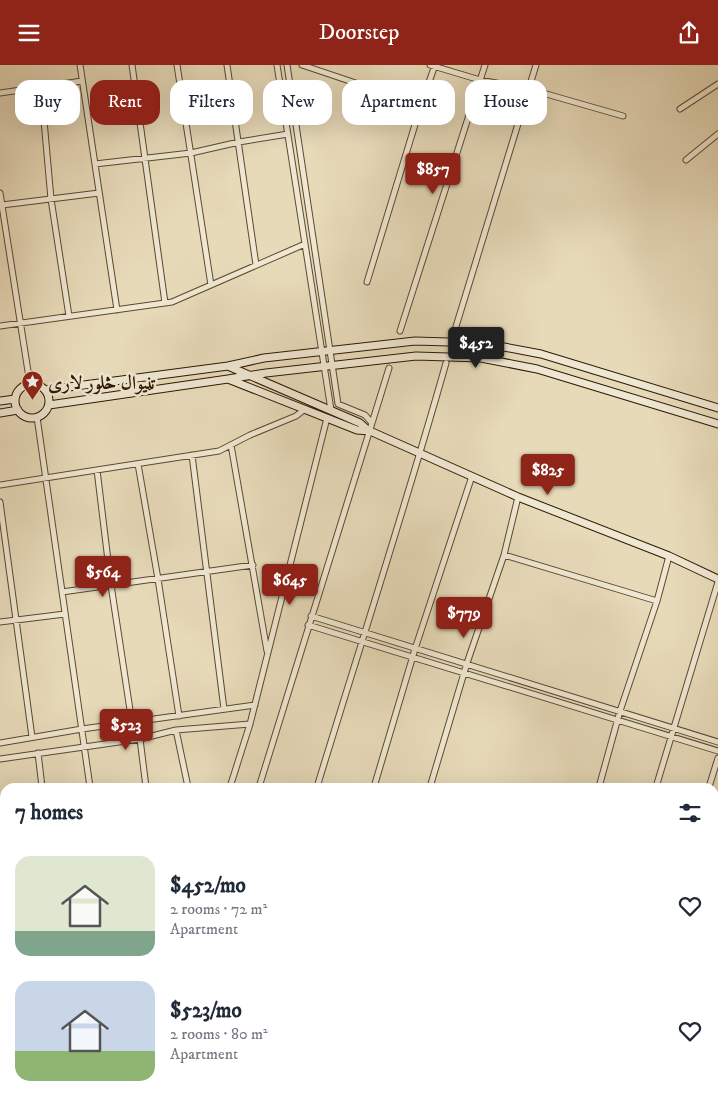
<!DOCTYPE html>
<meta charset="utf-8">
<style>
:root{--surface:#fff;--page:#f2f2f3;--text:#1f2937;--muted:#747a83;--accent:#8f2418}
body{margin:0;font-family:"IM FELL DW Pica",Amiri,serif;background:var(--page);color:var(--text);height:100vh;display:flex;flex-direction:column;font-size:19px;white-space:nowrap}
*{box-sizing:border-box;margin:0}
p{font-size:16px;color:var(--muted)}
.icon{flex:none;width:28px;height:28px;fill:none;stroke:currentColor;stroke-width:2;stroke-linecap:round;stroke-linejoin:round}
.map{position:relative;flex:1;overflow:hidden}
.sheet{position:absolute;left:0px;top:718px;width:719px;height:321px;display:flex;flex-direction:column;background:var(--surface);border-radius:15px 15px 0 0;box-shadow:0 5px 20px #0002}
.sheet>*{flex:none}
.guide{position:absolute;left:15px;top:15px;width:689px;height:45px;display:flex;gap:10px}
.price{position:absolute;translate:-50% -42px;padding:0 11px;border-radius:5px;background:var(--accent);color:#fff;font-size:16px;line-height:32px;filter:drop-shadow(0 1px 2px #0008)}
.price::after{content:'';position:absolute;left:50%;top:30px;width:15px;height:11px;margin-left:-8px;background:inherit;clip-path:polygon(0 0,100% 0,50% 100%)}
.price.on{background:#222;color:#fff}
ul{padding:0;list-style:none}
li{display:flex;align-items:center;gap:15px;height:125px;padding:0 15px}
li span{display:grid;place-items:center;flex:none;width:140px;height:100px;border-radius:15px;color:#555}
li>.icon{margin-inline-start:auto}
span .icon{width:60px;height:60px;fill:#fffc;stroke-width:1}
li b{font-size:21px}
h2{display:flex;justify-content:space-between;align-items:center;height:60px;padding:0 15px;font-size:21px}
.tag{padding:0 18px;border-radius:15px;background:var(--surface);box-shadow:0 5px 20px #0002;font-size:18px;line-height:45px}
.tag.on{background:var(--accent);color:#fff}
header{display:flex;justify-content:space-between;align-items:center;height:65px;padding:0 15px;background:var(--accent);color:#fff;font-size:22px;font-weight:600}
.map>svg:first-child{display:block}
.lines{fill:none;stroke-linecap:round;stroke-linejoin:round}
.street-casing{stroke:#5b4930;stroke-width:7}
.secondary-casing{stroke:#2c1902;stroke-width:9}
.street{stroke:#efe7d2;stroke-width:5}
.secondary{stroke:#efe7d2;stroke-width:7}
.labels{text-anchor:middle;stroke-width:5;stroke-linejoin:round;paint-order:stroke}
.poi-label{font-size:19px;font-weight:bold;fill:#2c1902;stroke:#efe7d2;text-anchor:start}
</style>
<header><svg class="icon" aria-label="menu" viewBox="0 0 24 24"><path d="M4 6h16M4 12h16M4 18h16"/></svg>Doorstep<svg class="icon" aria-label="share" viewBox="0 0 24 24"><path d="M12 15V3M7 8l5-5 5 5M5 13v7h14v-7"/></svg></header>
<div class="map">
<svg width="718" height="1038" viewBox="0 0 718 1038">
<rect width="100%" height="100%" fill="#e7dab9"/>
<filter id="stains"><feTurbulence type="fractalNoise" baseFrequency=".004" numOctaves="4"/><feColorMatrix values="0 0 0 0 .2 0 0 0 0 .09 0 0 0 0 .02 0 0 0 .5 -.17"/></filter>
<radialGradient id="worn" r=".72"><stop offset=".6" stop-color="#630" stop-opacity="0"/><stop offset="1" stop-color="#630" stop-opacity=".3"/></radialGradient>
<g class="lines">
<defs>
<path id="street" d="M80,0L117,245
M132,0L165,238
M177,0L211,220
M227,0L256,200
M277,0L331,345
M302,0L421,40
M430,0L480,15L529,24L623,51
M41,22L51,134L69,251
M0,28L82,16
M680,44L718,19
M686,95L718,69
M95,99L191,88L239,77L288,69
M0,128L30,319
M2,140L99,128
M367,217L421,40L435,0
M0,261L172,237L305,179
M400,266L485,0
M454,268L536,0
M37,352L90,722
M372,358L389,303
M231,380L267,586
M192,390L224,644
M138,399L158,514L179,651
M97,405L111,520L132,658
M0,420L219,386L250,370L296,351L305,344
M0,437L32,672
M504,490L657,536
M62,527L253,500
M311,551L718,677
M0,557L65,549
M308,560L718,686
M176,665L188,722
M140,674L146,722
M0,678L82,664L255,640
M38,688L42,722
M0,694L140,674L176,665L250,659
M230,722L250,659L327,353
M259,722L372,358L365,350L338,339L287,0
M317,722C360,581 406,440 446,298
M374,722L415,584L472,411
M430,722L467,598L504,490L518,432
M599,722L620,646L657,536L669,491
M656,722L718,517
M709,722L718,693
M0,755L5,759
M0,823L5,828
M714,827L718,828
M0,898L5,903
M714,910L718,896
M378,1034L391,1038
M22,1038L23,1034
M73,1038L74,1034
M118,1038L119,1034
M167,1038L168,1034
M222,1038L223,1034
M280,1038L282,1034
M332,1038L333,1034
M446,1038L447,1034
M501,1038L503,1034
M558,1038L559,1034
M614,1038L616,1034
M675,1038L676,1034"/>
<path id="secondary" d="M228,301L264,293L415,276L483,278L541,289L718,343
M228,314L266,308L416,291L481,293L537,304L718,359
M15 336a17 17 0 1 1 34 0a17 17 0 1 1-34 0Z
M46,325L228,301L360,358L369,366
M0,336L15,334
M49,340L228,314L357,365L370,366L518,432L669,491L718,514
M0,348L18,345"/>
</defs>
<use href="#street" class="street-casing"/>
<use href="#secondary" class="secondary-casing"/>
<use href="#street" class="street"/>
<use href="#secondary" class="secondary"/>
</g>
<defs>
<symbol id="sight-pin" viewBox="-11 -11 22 30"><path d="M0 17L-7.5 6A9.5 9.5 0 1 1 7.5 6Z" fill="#8f2418" stroke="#efe7d2"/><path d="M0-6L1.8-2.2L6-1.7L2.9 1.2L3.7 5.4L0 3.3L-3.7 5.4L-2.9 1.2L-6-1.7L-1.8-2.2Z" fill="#fff"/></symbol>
</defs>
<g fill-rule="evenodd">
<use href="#sight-pin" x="20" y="304" width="25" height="34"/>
</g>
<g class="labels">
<g class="poi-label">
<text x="48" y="324">تڼیوال څلور لاری</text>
</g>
</g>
<rect width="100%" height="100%" filter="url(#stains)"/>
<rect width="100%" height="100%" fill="url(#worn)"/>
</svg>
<b class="price" style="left:433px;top:130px">$857</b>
<b class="price on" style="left:476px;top:304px">$452</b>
<b class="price" style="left:548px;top:431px">$825</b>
<b class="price" style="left:103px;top:533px">$564</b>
<b class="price" style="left:290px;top:541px">$645</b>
<b class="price" style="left:464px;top:574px">$779</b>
<b class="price" style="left:126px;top:686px">$523</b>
<div class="guide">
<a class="tag">Buy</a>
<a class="tag on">Rent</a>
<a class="tag">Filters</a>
<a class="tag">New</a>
<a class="tag">Apartment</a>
<a class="tag">House</a>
</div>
<section class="sheet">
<h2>7 homes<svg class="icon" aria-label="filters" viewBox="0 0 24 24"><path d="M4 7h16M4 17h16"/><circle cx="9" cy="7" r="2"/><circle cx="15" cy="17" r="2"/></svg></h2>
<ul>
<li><span style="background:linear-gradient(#dfe7d0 75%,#7fa58c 0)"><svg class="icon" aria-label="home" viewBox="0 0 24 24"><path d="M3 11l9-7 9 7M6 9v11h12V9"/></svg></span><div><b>$452/mo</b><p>2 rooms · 72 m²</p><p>Apartment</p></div><svg class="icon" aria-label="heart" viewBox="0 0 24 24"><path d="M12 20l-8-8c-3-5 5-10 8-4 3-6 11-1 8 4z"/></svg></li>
<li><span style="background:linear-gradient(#c9d6e8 70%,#8fb573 0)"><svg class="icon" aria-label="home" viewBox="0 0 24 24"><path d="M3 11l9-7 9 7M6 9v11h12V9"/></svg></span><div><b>$523/mo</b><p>2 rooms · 80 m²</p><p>Apartment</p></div><svg class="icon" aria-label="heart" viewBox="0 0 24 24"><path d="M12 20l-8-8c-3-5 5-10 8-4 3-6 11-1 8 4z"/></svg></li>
</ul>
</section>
</div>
